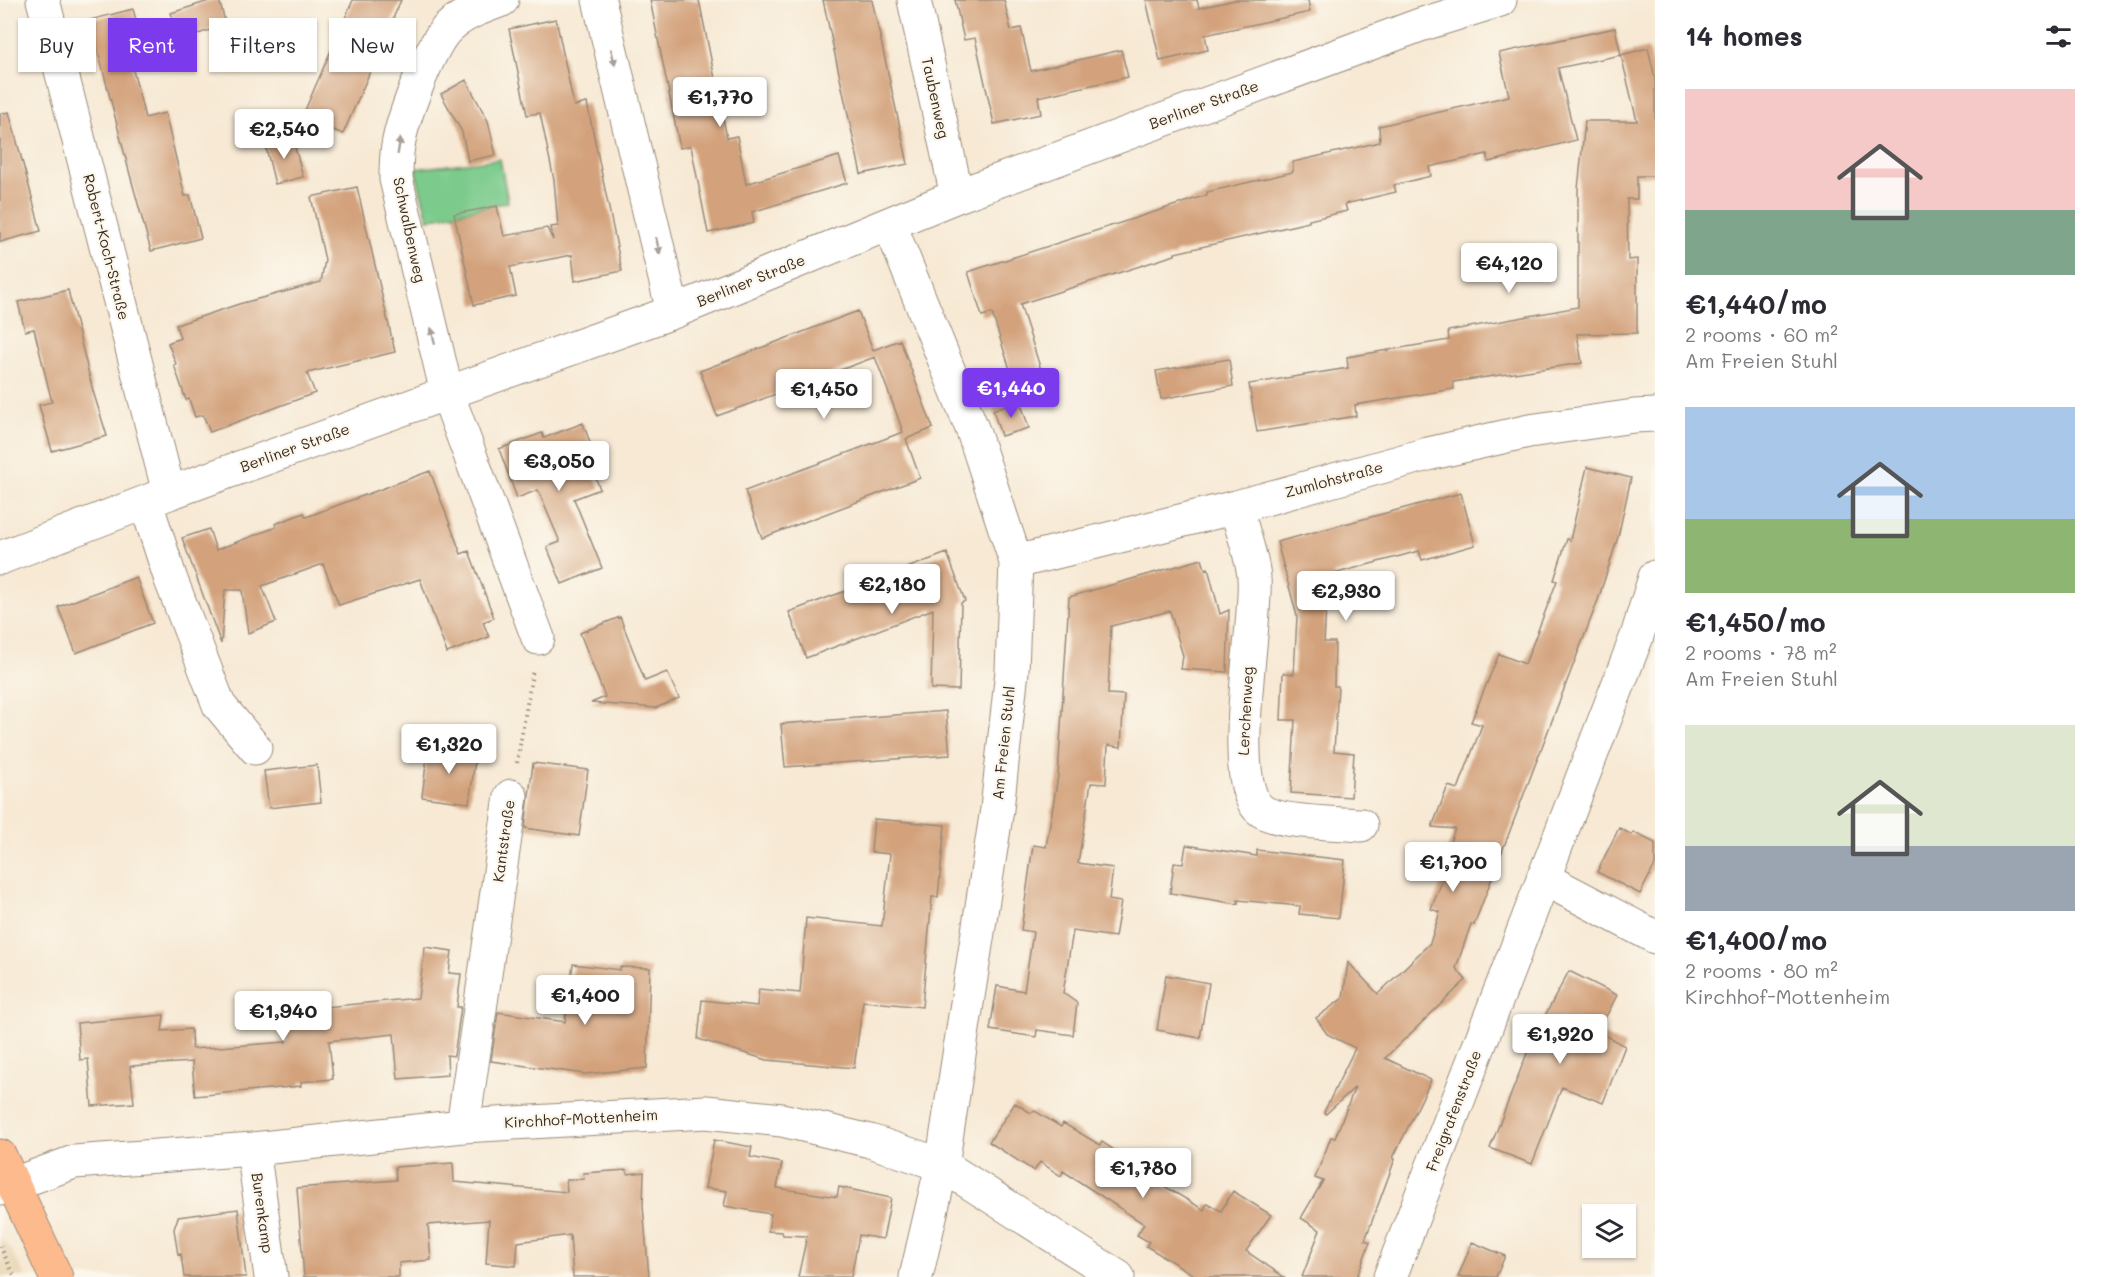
<!DOCTYPE html>
<meta charset="utf-8">
<style>
:root{--surface:#fff;--page:#f2f2f3;--text:#2b2b33;--muted:#7c7c81;--accent:#7c3aed}
body{margin:0;font-family:Mali,sans-serif;background:var(--page);color:var(--text);height:100vh;display:flex;flex-direction:column;font-size:22px;white-space:nowrap}
*{box-sizing:border-box;margin:0}
p{font-size:20px;color:var(--muted)}
.icon{flex:none;width:33px;height:33px;fill:none;stroke:currentColor;stroke-width:2;stroke-linecap:round;stroke-linejoin:round}
.map{position:relative;flex:1;overflow:hidden}
.drawer{display:flex;flex-direction:column;background:var(--surface);width:450px}
.drawer>*{flex:none}
.top-card{position:absolute;left:18px;top:18px;width:570px;height:54px;display:flex;gap:12px}
.tools{position:absolute;left:1582px;top:1204px;display:grid;gap:12px}
.tools a{display:grid;place-items:center;width:54px;height:54px;border-radius:0px;background:var(--surface);box-shadow:0 2px 4px #0004;font-size:30px}
.price{position:absolute;translate:-50% -51px;padding:0 14px;border-radius:6px;background:#fff;color:#222;font-size:20px;line-height:39px;filter:drop-shadow(0 2px 3px #0008)}
.price::after{content:'';position:absolute;left:50%;top:36px;width:18px;height:14px;margin-left:-9px;background:inherit;clip-path:polygon(0 0,100% 0,50% 100%)}
.price.on{background:var(--accent);color:#fff}
ul{padding:0;list-style:none}
li{display:grid;align-content:center;gap:12px;height:318px;padding:0 30px}
li span{display:grid;place-items:center;height:186px;border-radius:0px;color:#555}
li>.icon{margin-inline-start:auto}
span .icon{width:108px;height:108px;fill:#fffc;stroke-width:1}
li b{font-size:26px}
h2{display:flex;justify-content:space-between;align-items:center;height:72px;padding:0 30px;font-size:26px}
.chip{padding:0 21px;border-radius:0px;background:var(--surface);box-shadow:0 2px 4px #0004;font-size:21px;line-height:54px}
.chip.on{background:var(--accent);color:#fff}
main{display:flex;flex:1;min-height:0}
.map>svg:first-child{display:block}
.built{fill:#ead9ba}
.green{fill:#7bcb8c;stroke:#5b7a55;stroke-width:1.5}
.building{fill:#d3a27c}
.lines{fill:none;stroke-linecap:round;stroke-linejoin:round}
.minor-casing{stroke:#998a79;stroke-width:35}
.major-casing{stroke:#998a79;stroke-width:35}
.path{stroke:#998a79;stroke-width:4;stroke-dasharray:1.5 4.5;stroke-linecap:butt}
.minor{stroke:#fff;stroke-width:33}
.major{stroke:#fcba8d;stroke-width:33}
.oneway{fill:#a79f9a}
.labels{text-anchor:middle;stroke-width:4.5;stroke-linejoin:round;paint-order:stroke}
.street-label{font-size:15px;fill:#3b2a1e;stroke:#fbf7ec}
</style>
<main>
<div class="map">
<svg width="1655" height="1277" viewBox="0 0 1655 1277">
<rect width="100%" height="100%" fill="#fbf7ec"/>
<filter id="ink" filterUnits="userSpaceOnUse"><feTurbulence type="fractalNoise" baseFrequency=".0167" numOctaves="2"/><feDisplacementMap in="SourceGraphic" scale="12" xChannelSelector="R" yChannelSelector="G"/><feConvolveMatrix kernelMatrix="1 2 1 2 8 2 1 2 1" color-interpolation-filters="sRGB"/></filter>
<filter id="wash" filterUnits="userSpaceOnUse"><feTurbulence type="fractalNoise" baseFrequency=".008" numOctaves="4" result="noise"/><feDisplacementMap in="SourceGraphic" scale="24" xChannelSelector="R" yChannelSelector="G"/><feGaussianBlur stdDeviation="1.35" result="paint"/><feColorMatrix in="noise" values="0 0 0 0 0 0 0 0 0 0 0 0 0 0 0 0 0 1.4 0 .05"/><feComposite in="paint" operator="in"/></filter>
<g filter="url(#wash)">
<rect width="100%" height="100%" fill="#f7e9d4"/>
<path class="built" d="M0,1237L10,1248L26,1277H0Z"/>
<path class="green" d="M500,159L508,202L428,219L415,169Z"/>
<g id="blocks">
<path class="building" d="M212,0H219L226,25L179,40L171,13Z
M353,0H401L343,134L302,117Z
M650,0H699L727,138L737,136L746,184L839,156L847,183L752,212L754,223L708,233L691,146L680,148Z
M823,0H872L908,164L861,174Z
M955,0H1004L1011,30L1021,28L1031,71L1121,50L1128,77L1038,97L1041,114L994,124L975,38L964,40Z
M1146,0H1197L1199,8L1235,0H1308L1310,12L1205,35L1208,50L1160,61Z
M133,9L143,46L128,50L145,118L165,113L185,196L190,195L201,238L151,251L129,171L90,20Z
M556,19L574,106L587,103L622,271L575,281L572,255L510,267L516,296L474,305L454,214L497,206L504,236L547,228L553,240L551,227L558,226L554,180L540,113L527,115L509,29Z
M1615,28L1621,55L1558,68L1576,140L1489,162L1487,154L1429,167L1431,176L1394,185L1396,192L1345,204L1347,211L1309,220V222L1175,253V255L1020,304L1048,392L1020,401L992,313L982,316L968,272L1207,195V192L1293,172V162L1380,142L1379,126L1509,96L1499,53Z
M1648,48L1655,78V176H1637V199H1627L1628,260L1637,259V333L1577,334L1582,363L1453,382L1454,389L1355,405L1356,416L1257,432L1249,384L1348,368L1347,357L1449,340L1448,331L1578,307V189L1585,121H1637L1621,55Z
M466,80L488,121L496,155L468,161L462,132L441,94Z
M9,112L41,231L0,242V114Z
M292,136L303,177L275,184L265,144Z
M357,187L395,352L307,373L315,393L210,432L203,415L195,417L189,399L186,400L174,365L176,364L168,343L180,338L176,325L239,304L321,282L325,260L311,197Z
M68,290L93,391L107,436L52,451L39,405L52,402L34,329L25,331L18,302Z
M858,311L873,350L900,340L933,428L906,439L920,478L762,538L745,491L903,432L896,412L875,357L717,416L700,371Z
M1229,359L1233,386L1161,399L1156,371Z
M1020,401L1029,428L1001,436L993,410Z
M583,423L593,451L586,454L600,489L574,499L602,568L562,584L547,547L560,542L538,490L517,498L499,449L542,433L544,438Z
M1587,467L1631,478L1618,537L1598,600L1474,925L1471,924L1456,968L1466,980L1385,1058L1431,1080L1393,1158L1395,1159L1365,1240L1370,1242L1357,1277H1302L1320,1230L1301,1218L1323,1181L1315,1178L1331,1137L1335,1138L1355,1087L1326,1114L1324,1112L1355,1048L1327,1034L1316,1018L1343,998L1348,962L1378,994L1430,943L1440,912L1431,909L1445,874L1439,871L1455,829L1432,827L1448,786L1458,789L1482,725L1471,722L1499,654L1525,664L1557,581L1554,580L1567,539L1570,540Z
M430,471L461,554L469,551L494,618L483,622L489,637L447,653L420,579L339,605L323,564L262,586L276,622L248,633L242,590H225L221,644L182,538L209,529L216,550L276,527L275,524L304,513L306,517Z
M1461,493L1475,545L1422,560L1419,551L1333,574L1336,586L1327,588L1324,642H1335L1334,686H1338L1334,751L1354,753L1351,797L1291,793L1295,720H1281L1283,673L1294,674L1297,616L1277,542Z
M947,553L965,601L961,603L959,690L931,689L933,609L806,658L789,612Z
M1202,559L1205,569L1208,568L1220,614L1229,610L1227,672L1181,669L1183,656L1170,611L1111,626L1108,694L1124,695L1121,747L1108,745L1106,784L1091,783L1078,863L1113,868L1109,900L1121,902L1115,937L1073,931L1063,993L1077,1003L1073,1035L1037,1030L1036,1037L990,1030L997,986L1024,991L1033,932L1021,930L1033,845L1046,847L1058,776L1069,597Z
M136,577L153,623L76,653L58,607Z
M620,617L645,681L667,672L679,698L656,708L591,703L605,697L580,633Z
M946,711L950,755L785,767L781,724Z
M428,748L476,754L469,803L422,797Z
M533,763L588,770L579,836L525,828Z
M317,765L321,802L269,808L264,771Z
M874,819L945,825L938,897H932L922,1007L863,1001L854,1068L767,1060L698,1039L702,1000L757,1006L759,989L800,993L806,918L882,926L890,854L871,852Z
M1619,828L1632,835L1633,832L1655,843V865L1640,894L1597,872Z
M1186,845L1257,856V850L1345,860L1339,918L1299,914L1300,906L1238,900V904L1170,893L1174,863L1183,864Z
M425,947L452,951L449,973L461,974L457,1007H461L454,1056L447,1055L448,1075L398,1079L394,1034L329,1041L333,1079L301,1082V1086L195,1096L192,1062L130,1066L134,1103L92,1106L88,1059L80,1060L77,1023L164,1015L162,1031L191,1029L192,1049L286,1042L283,1007L325,1003V1007L418,998Z
M573,964L620,970V967L650,968L647,1068L585,1074L491,1061L498,1012L565,1022Z
M1569,971L1617,995L1598,1032L1625,1046L1603,1103L1562,1087L1532,1164L1490,1148L1533,1038Z
M1166,975L1209,983L1200,1038L1157,1030Z
M1015,1103L1031,1113L1035,1111L1061,1127L1063,1123L1100,1145L1102,1142L1141,1168L1139,1171L1204,1210L1207,1203L1221,1211L1233,1191L1271,1215L1246,1251L1284,1277H1197L1146,1246L1149,1242L1137,1235L1144,1224L1063,1171L1061,1176L1040,1162L1034,1171L989,1142Z
M714,1140L752,1147L750,1157L782,1163L777,1188L837,1197L839,1187L891,1198L883,1239L859,1235L851,1277H798L807,1236L783,1235L782,1232L768,1231L771,1214L724,1206L727,1191L705,1188Z
M453,1163L454,1182L567,1192L566,1180L584,1179L583,1173L627,1170L628,1174L644,1172L643,1206L649,1277H573L570,1235L518,1242L516,1266L486,1263L489,1220L428,1225L431,1260L399,1263V1277H304L297,1188L396,1180L395,1167Z
M238,1209L246,1277H184L181,1254L178,1255L174,1229L178,1217Z
M1472,1242L1505,1256L1496,1277H1458Z"/>
</g>
</g>
<g filter="url(#ink)">
<use href="#blocks" fill-opacity="0" stroke="#998a79" stroke-width="1.5"/>
<g class="lines">
<defs>
<path id="minor" d="M43,0L169,493
M502,0C483,7 464,13 449,27C430,44 402,120 398,146C396,157 396,168 396,179L447,393L538,638
M599,0L673,312
M914,0L957,196
M890,225L973,431L1016,562L1012,671L997,809L942,1165L916,1277
M146,503L171,580L219,705L255,748
M1236,507C1241,527 1253,559 1254,578C1258,622 1224,787 1262,811C1279,823 1338,823 1361,825
M0,558L169,493L673,312L957,196L1420,25L1500,0
M1016,562L1236,507L1428,454L1529,431L1634,416L1655,415
M1543,878L1655,937
M463,1126L511,796
M253,1149L271,1277
M0,1189L74,1162L253,1149L463,1126L706,1112L782,1120L870,1141L942,1165L1118,1277
M1390,1277L1637,636L1655,577"/>
<path id="major" d="M0,1156L56,1277"/>
</defs>
<use href="#minor" class="minor-casing"/>
<use href="#major" class="major-casing"/>
<path class="path" d="M517,763L533,669
M0,1246L15,1277"/>
<use href="#minor" class="minor"/>
<use href="#major" class="major"/>
</g>
<defs><path id="oneway-solid" d="M-6-.8H1V-3.2L6.5 0L1 3.2V.8H-6Z" transform="scale(1.5)"/></defs>
<g class="oneway">
<use href="#oneway-solid" transform="translate(613 57) rotate(77)"/>
<use href="#oneway-solid" transform="translate(399 146) rotate(-81)"/>
<use href="#oneway-solid" transform="translate(658 246) rotate(77)"/>
<use href="#oneway-solid" transform="translate(433 336) rotate(-103)"/>
</g>
</g>
<g class="labels">
<g class="street-label">
<text transform="translate(935 98) rotate(78)" y="5">Taubenweg</text>
<text transform="translate(1204 105) rotate(-20)" y="5">Berliner Straße</text>
<text transform="translate(409 230) rotate(78)" y="5">Schwalbenweg</text>
<text transform="translate(106 247) rotate(76)" y="5">Robert-Koch-Straße</text>
<text transform="translate(751 281) rotate(-22)" y="5">Berliner Straße</text>
<text transform="translate(295 448) rotate(-20)" y="5">Berliner Straße</text>
<text transform="translate(1334 480) rotate(-15)" y="5">Zumlohstraße</text>
<text transform="translate(1246 711) rotate(-87)" y="5">Lerchenweg</text>
<text transform="translate(1004 743) rotate(-84)" y="5">Am Freien Stuhl</text>
<text transform="translate(504 841) rotate(-82)" y="5">Kantstraße</text>
<text transform="translate(1454 1111) rotate(-69)" y="5">Freigrafenstraße</text>
<text transform="translate(581 1119) rotate(-3)" y="5">Kirchhof-Mottenheim</text>
<text transform="translate(262 1213) rotate(82)" y="5">Burenkamp</text>
</g>
</g>
</svg>
<div class="tools">
<a><svg class="icon" aria-label="layers" viewBox="0 0 24 24"><path d="M12 4l9 5-9 5-9-5zM3 14l9 5 9-5"/></svg></a>
</div>
<b class="price" style="left:720px;top:128px">€1,770</b>
<b class="price" style="left:284px;top:160px">€2,540</b>
<b class="price" style="left:1509px;top:294px">€4,120</b>
<b class="price on" style="left:1011px;top:419px">€1,440</b>
<b class="price" style="left:824px;top:420px">€1,450</b>
<b class="price" style="left:559px;top:492px">€3,050</b>
<b class="price" style="left:892px;top:615px">€2,180</b>
<b class="price" style="left:1346px;top:622px">€2,930</b>
<b class="price" style="left:449px;top:775px">€1,320</b>
<b class="price" style="left:1453px;top:893px">€1,700</b>
<b class="price" style="left:585px;top:1026px">€1,400</b>
<b class="price" style="left:283px;top:1042px">€1,940</b>
<b class="price" style="left:1560px;top:1065px">€1,920</b>
<b class="price" style="left:1143px;top:1199px">€1,780</b>
<div class="top-card">
<a class="chip">Buy</a>
<a class="chip on">Rent</a>
<a class="chip">Filters</a>
<a class="chip">New</a>
</div>
</div>
<section class="drawer">
<h2>14 homes<svg class="icon" aria-label="filters" viewBox="0 0 24 24"><path d="M4 7h16M4 17h16"/><circle cx="9" cy="7" r="2"/><circle cx="15" cy="17" r="2"/></svg></h2>
<ul>
<li><span style="background:linear-gradient(#f6c9c9 65%,#7fa58c 0)"><svg class="icon" aria-label="home" viewBox="0 0 24 24"><path d="M3 11l9-7 9 7M6 9v11h12V9"/></svg></span><div><b>€1,440/mo</b><p>2 rooms · 60 m²</p><p>Am Freien Stuhl</p></div></li>
<li><span style="background:linear-gradient(#a9c7e8 60%,#8fb573 0)"><svg class="icon" aria-label="home" viewBox="0 0 24 24"><path d="M3 11l9-7 9 7M6 9v11h12V9"/></svg></span><div><b>€1,450/mo</b><p>2 rooms · 78 m²</p><p>Am Freien Stuhl</p></div></li>
<li><span style="background:linear-gradient(#dfe7d0 65%,#9aa5b1 0)"><svg class="icon" aria-label="home" viewBox="0 0 24 24"><path d="M3 11l9-7 9 7M6 9v11h12V9"/></svg></span><div><b>€1,400/mo</b><p>2 rooms · 80 m²</p><p>Kirchhof-Mottenheim</p></div></li>
</ul>
</section>
</main>
